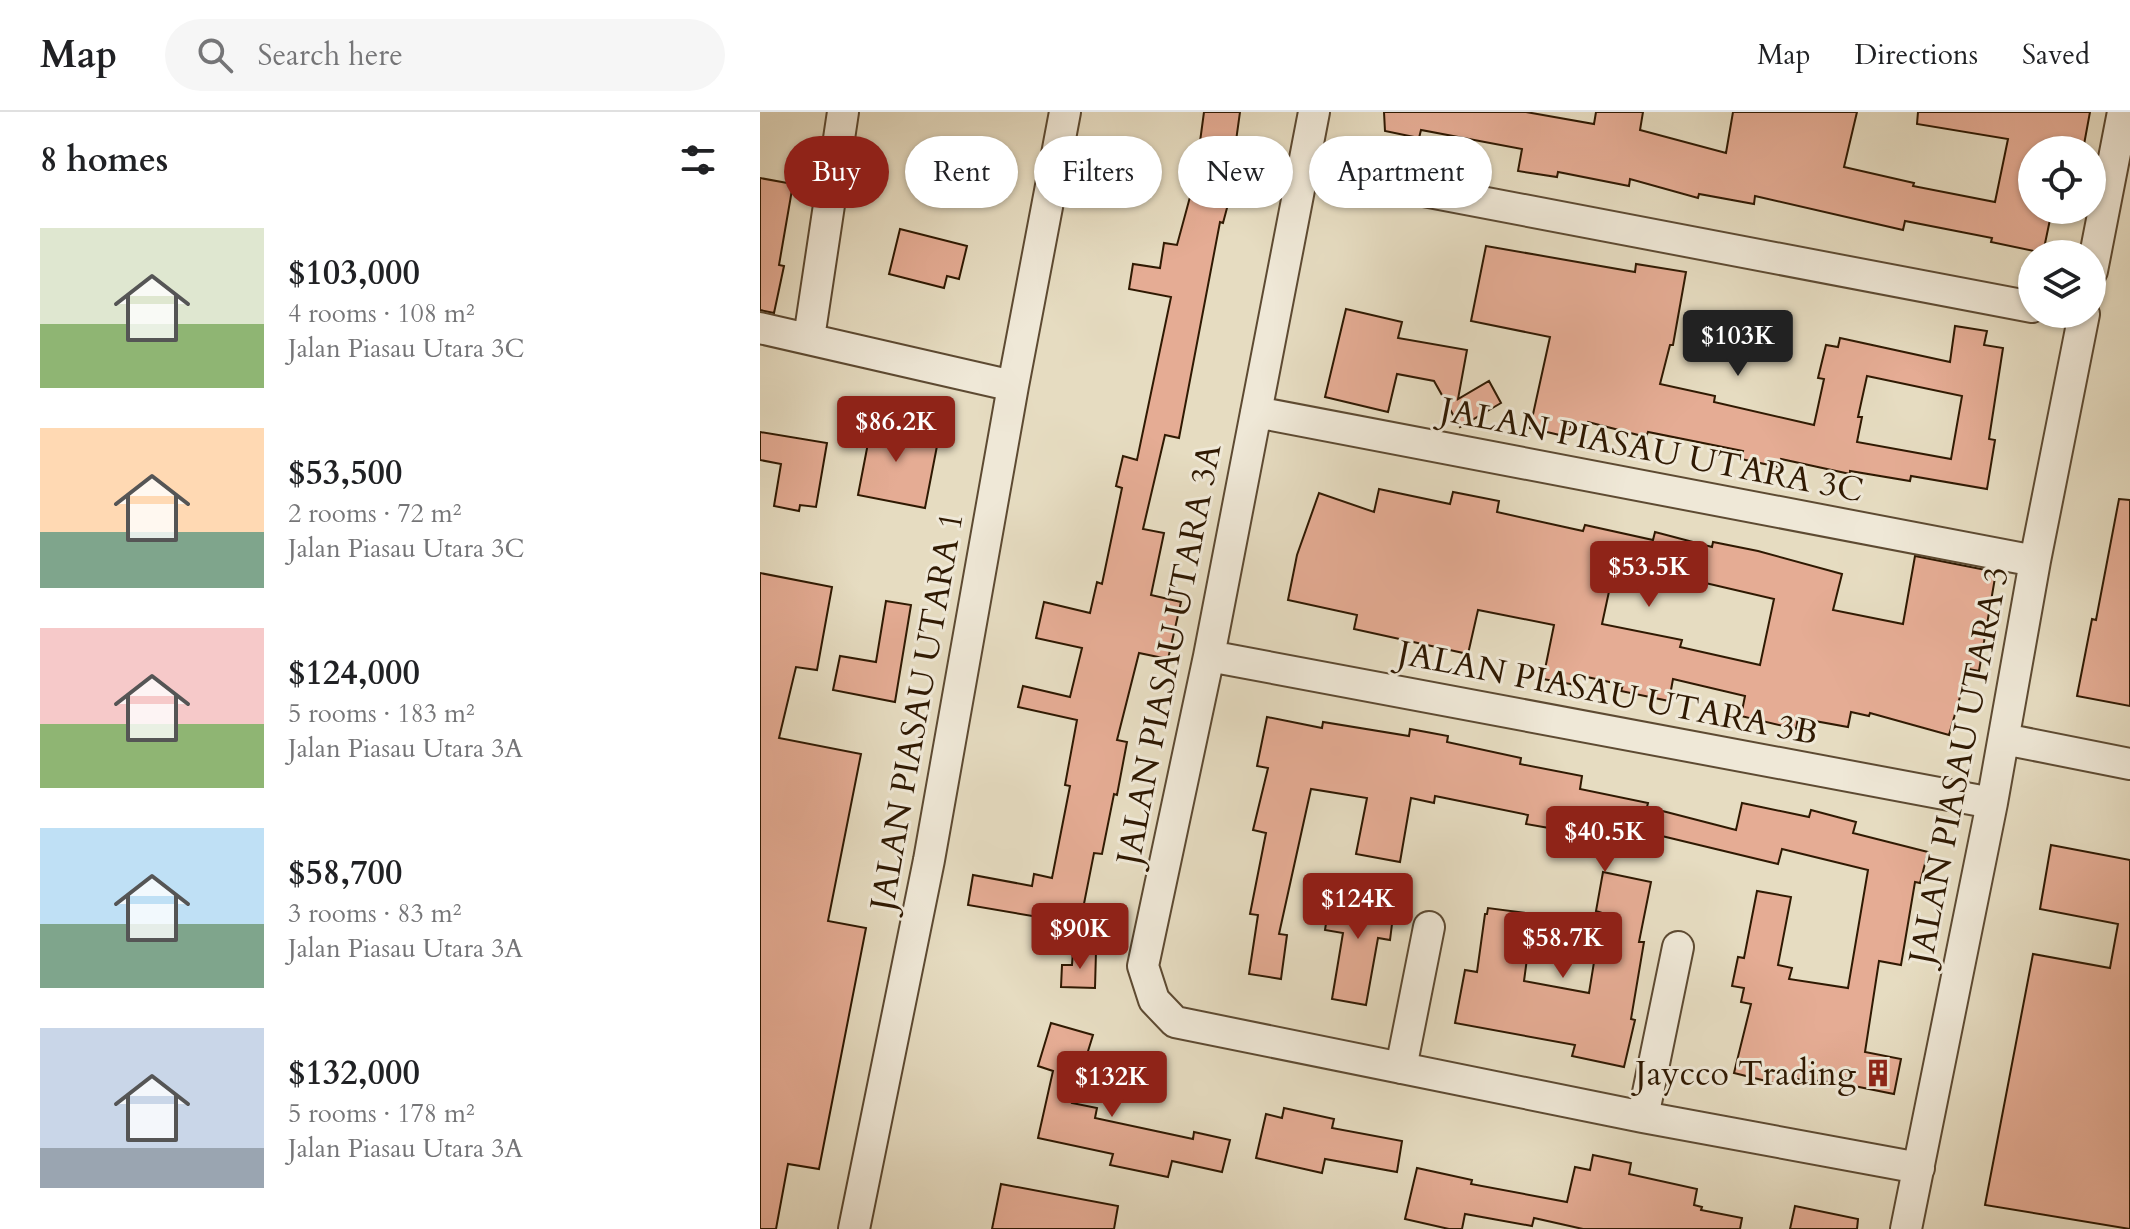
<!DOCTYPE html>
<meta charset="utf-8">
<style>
:root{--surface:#fff;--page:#f6f6f6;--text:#202124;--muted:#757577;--line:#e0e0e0;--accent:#8f2418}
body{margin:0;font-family:Cardo,serif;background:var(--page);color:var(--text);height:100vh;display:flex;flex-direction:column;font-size:30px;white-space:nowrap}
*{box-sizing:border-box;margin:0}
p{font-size:26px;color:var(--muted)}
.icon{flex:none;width:44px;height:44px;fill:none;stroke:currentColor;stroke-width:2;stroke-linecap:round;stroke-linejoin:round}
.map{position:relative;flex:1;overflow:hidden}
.drawer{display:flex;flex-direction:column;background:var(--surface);width:760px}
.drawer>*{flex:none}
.top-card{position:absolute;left:24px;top:24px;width:760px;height:72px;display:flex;gap:16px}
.fabs{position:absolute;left:1258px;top:24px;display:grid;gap:16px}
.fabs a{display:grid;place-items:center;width:88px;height:88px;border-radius:50%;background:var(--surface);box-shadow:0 2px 6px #0004;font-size:40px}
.price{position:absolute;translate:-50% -68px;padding:0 18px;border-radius:8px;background:var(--accent);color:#fff;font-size:26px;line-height:52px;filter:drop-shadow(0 2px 4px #0008)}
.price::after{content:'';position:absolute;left:50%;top:48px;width:24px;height:18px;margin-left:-12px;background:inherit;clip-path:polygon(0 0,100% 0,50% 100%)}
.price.current{background:#222;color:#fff}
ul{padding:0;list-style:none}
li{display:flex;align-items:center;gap:24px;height:200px;padding:0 40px}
li span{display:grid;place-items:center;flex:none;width:224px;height:160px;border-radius:0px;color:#555}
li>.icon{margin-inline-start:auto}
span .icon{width:96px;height:96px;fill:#fffc;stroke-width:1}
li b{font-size:34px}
h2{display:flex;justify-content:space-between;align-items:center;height:96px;padding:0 40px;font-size:34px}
.tag{padding:0 28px;border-radius:36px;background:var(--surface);box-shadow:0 2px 6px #0004;font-size:28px;line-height:72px}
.tag.current{background:var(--accent);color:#fff}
header{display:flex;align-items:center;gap:48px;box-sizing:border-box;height:112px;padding:0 40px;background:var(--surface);border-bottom:2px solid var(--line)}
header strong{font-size:38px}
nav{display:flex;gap:44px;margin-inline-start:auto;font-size:28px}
.search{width:560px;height:72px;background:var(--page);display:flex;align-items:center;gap:20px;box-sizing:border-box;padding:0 28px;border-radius:44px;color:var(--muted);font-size:30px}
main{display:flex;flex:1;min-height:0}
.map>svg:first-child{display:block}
.building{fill:#e5ac94;stroke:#2f1902;stroke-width:2;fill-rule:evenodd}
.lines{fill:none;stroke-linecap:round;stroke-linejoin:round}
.minor-casing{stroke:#5d4a32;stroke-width:34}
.minor{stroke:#efe8d7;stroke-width:30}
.labels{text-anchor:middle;stroke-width:6;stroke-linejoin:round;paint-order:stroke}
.street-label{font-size:34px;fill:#2f1902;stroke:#efe8d7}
.poi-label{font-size:34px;fill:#2f1902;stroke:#efe8d7;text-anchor:end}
</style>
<header>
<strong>Map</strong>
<div class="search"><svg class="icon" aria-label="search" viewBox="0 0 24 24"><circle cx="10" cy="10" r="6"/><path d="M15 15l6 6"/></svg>Search here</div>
<nav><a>Map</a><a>Directions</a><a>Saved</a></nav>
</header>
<main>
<section class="drawer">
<h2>8 homes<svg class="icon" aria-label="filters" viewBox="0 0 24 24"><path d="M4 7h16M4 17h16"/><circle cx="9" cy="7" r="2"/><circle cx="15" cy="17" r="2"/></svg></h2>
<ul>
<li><span style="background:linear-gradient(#dfe7d0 60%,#8fb573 0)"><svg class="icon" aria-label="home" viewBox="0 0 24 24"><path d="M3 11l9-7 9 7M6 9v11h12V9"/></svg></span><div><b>$103,000</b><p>4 rooms · 108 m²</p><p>Jalan Piasau Utara 3C</p></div></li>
<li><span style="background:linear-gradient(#ffd9b3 65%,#7fa58c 0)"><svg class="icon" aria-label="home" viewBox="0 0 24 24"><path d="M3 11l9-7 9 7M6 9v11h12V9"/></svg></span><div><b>$53,500</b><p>2 rooms · 72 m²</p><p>Jalan Piasau Utara 3C</p></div></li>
<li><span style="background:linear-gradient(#f6c9c9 60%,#8fb573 0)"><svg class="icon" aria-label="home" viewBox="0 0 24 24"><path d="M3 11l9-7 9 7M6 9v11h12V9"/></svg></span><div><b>$124,000</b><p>5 rooms · 183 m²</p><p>Jalan Piasau Utara 3A</p></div></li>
<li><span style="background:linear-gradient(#bfe0f5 60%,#7fa58c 0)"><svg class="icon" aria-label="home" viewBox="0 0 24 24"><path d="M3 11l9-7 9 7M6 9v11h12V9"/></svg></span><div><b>$58,700</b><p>3 rooms · 83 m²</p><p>Jalan Piasau Utara 3A</p></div></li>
<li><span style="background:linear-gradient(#c9d6e8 75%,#9aa5b1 0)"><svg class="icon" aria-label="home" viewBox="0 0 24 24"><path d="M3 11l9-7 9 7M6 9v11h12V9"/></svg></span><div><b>$132,000</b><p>5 rooms · 178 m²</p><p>Jalan Piasau Utara 3A</p></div></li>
</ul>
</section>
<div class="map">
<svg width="1370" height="1117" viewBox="0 0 1370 1117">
<rect width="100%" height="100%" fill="#e6dcc1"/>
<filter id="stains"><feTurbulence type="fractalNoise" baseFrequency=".0025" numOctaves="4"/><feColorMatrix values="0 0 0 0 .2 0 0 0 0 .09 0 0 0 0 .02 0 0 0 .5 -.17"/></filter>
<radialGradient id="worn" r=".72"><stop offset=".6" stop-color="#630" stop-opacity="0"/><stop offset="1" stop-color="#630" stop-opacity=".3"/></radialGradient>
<path class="building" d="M444,0H480L471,65L475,66L463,111L460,110L419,326L405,323L383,417L404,421L391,483L421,490L408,547L379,541L357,628L367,630L357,683L354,682L342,742L334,741L320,812L208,793L213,763L272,774L274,762L292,766L310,674L305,673L317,608L258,595L263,574L310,585L322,536L276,526L284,490L330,501L337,470L342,472L362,376L356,374L363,344L377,348L411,185L369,177L373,152L400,156L404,131L417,133L443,37H439Z
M624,0H766L834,12L836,0H883L880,18L966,41L973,0H1097L1084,55L1154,71L1153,74L1235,90L1248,27L1157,12L1158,0H1330L1323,38H1272V98H1292L1283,141L1231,130L1232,126L1145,109L1143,118L995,84L994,92L939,82L938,86L870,67L869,74L798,60L797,65L758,59L762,37L661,18L659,26L625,19Z
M187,39L224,45L219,80L182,74Z
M0,66L33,72L19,153L24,154L14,201L0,198Z
M140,117L207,134L199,167L187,164L184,176L129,162Z
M726,134L875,160L876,152L926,160L913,233H910L900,272L955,284L954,290L1054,313L1064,267L1058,266L1066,233L1078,235L1080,226L1190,250L1195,214L1227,219L1224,233L1243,236L1229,327L1235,328L1227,377L1151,364L1150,369L1090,359V362L1021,347L1019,355L981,347L983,339L888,320L886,325L828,310L826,318L811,314L808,325L770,316L790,225L711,209ZM1107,264L1202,284L1191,347L1097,330L1102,305H1098Z
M586,197L642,210L638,226L707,238L698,287L729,269L741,291L700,315L674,269L637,262L628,300L565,285Z
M115,295L141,300L136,326L177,334L165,396L98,383Z
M0,320L67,331L56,395L40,393L39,399L14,394L21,352L0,348Z
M619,377L690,392L693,380L739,389L737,400L823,419L825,413L893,428L895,420L952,435L953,430L998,439L1082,462L1073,498L1143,512L1155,444L1236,460L1219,559L1208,557L1189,623L1110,601L1109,604L1091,600L1088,615L1038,606L1036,617L981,604L985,584L913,567L909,589L861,579L863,573L818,563L816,573L783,567L794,513L718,498L708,542L594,517L597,503L528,488L537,443L559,381L614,400ZM864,452L1014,487L1000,553L920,535L922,528L842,512L853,461L861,463Z
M1359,387L1370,388V594L1317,584L1332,507L1336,508Z
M0,461L72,475L57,558L36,555L19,626L101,642L68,809L106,816L59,1057L28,1052L16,1117H0Z
M126,489L151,493L135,590L73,578L80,544L116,550Z
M507,605L562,616L563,610L649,624L650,617L688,624L687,630L761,646L760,652L822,664L820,677L888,691L887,695L976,718L982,691L1049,705L1051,698L1096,710L1093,721L1168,740L1160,771L1155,770L1141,853L1119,849L1105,940L1141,947L1134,982L1079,971L1019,965L1018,972L974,961L991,892L981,890L984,876L972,874L978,845L984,846L997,779L1031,785L1018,853L1032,856L1029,867L1088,876L1108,758L1022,737L1018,752L881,719L880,725L814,711L812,720L766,712L768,703L675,684L674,691L651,686L640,750L596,742L607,686L551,677L519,822L527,823L521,867L489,862L498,803L490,802L506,721L493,718L508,656L497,654Z
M1291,733L1370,748V1117L1225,1093L1273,842L1350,856L1358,812L1280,797Z
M843,760L891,770L879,830H884L871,907L875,908L864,955L812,944L815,933L695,911L705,858L717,860L725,802H727L728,796L773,802L764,869L829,881L842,801L836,799Z
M571,779L635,788L630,828L618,826L606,893L572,887L583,821L565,818Z
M313,839H336L335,876L301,875L302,853H312Z
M291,911L333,923L312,991L337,996L335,1006L433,1027L434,1020L470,1028L462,1060L412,1049L408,1065L350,1053L353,1042L278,1026L293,959L278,954Z
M524,996L574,1007L572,1016L642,1029L637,1060L565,1047L562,1061L496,1046L506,1002L522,1006Z
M833,1043L871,1051L869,1062L937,1077L934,1093L942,1095L941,1098L982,1106L980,1117H823L774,1106L772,1114L705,1102L702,1117H689L645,1107L657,1056L712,1068L711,1072L807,1090L815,1055L830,1058Z
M241,1072L358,1094L354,1117H232Z
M1035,1094L1098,1107L1097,1117H1030Z"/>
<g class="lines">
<defs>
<path id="minor" d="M554,0L449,544L383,854L394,888L415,910L883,1005L1159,1056
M543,56L1272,195
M1332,159L1363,0
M0,216L253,274
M49,226L83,0
M496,300L1275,449
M449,544L1232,691
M1244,627L1370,652
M641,956L669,815
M883,1005L918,835
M94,1117L169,748L253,274L305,0
M1146,1117L1232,691L1275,449L1324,202"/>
</defs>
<use href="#minor" class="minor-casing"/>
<use href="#minor" class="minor"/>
</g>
<defs>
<symbol id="building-bare" viewBox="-9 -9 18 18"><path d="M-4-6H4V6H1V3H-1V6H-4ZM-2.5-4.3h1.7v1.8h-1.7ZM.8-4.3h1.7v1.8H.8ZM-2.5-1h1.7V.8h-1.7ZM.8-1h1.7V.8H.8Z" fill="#8f2418" stroke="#efe8d7" stroke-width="2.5" paint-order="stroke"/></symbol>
</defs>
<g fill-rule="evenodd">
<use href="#building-bare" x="1098" y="941" width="40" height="40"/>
</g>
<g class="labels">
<g class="street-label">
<text transform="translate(892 337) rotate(11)" y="12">JALAN PIASAU UTARA 3C</text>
<text transform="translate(408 542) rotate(-79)" y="12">JALAN PIASAU UTARA 3A</text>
<text transform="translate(848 580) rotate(11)" y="12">JALAN PIASAU UTARA 3B</text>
<text transform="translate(156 599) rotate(-80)" y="12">JALAN PIASAU UTARA 1</text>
<text transform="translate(1198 653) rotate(-79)" y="12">JALAN PIASAU UTARA 3</text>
</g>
<g class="poi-label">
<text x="1096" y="973">Jaycco Trading</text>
</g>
</g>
<rect width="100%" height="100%" filter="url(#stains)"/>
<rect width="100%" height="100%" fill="url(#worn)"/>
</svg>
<div class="fabs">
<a><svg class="icon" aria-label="locate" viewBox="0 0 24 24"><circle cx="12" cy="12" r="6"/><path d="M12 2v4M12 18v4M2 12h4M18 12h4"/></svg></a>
<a><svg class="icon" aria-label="layers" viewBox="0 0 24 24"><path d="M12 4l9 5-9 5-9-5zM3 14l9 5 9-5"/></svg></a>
</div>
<b class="price current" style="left:978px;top:266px">$103K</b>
<b class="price" style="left:136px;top:352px">$86.2K</b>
<b class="price" style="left:889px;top:497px">$53.5K</b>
<b class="price" style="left:845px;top:762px">$40.5K</b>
<b class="price" style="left:598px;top:829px">$124K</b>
<b class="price" style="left:320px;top:859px">$90K</b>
<b class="price" style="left:803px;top:868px">$58.7K</b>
<b class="price" style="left:352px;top:1007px">$132K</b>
<div class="top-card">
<a class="tag current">Buy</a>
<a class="tag">Rent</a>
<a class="tag">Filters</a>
<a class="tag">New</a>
<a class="tag">Apartment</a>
</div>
</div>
</main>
